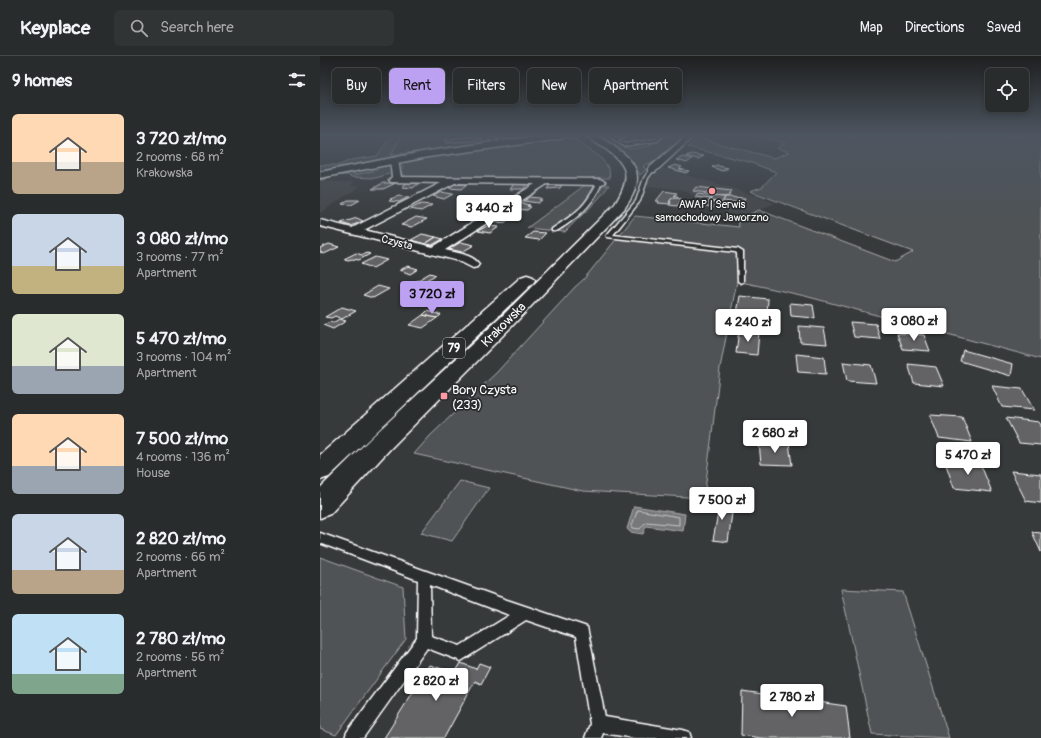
<!DOCTYPE html>
<meta charset="utf-8">
<style>
:root{--surface:#292c2c;--page:#313434;--text:#f1f3f6;--muted:#a5a7a9;--line:#454848;--accent:#bca0f2}
body{margin:0;font-family:Pangolin,sans-serif;background:var(--page);color:var(--text);height:100vh;display:flex;flex-direction:column;font-size:15px;white-space:nowrap}
*{box-sizing:border-box;margin:0}
p{font-size:13px;color:var(--muted)}
.icon{flex:none;width:22px;height:22px;fill:none;stroke:currentColor;stroke-width:2;stroke-linecap:round;stroke-linejoin:round}
.map{position:relative;flex:1;overflow:hidden}
.sheet{display:flex;flex-direction:column;background:var(--surface);width:320px}
.sheet>*{flex:none}
.guide{position:absolute;left:12px;top:12px;width:380px;height:36px;display:flex;gap:8px}
.tools{position:absolute;left:665px;top:12px;display:grid;gap:8px}
.tools a{display:grid;place-items:center;width:44px;height:44px;border-radius:6px;background:var(--surface);box-shadow:0 2px 6px #0003,0 0 0 1px var(--line);font-size:20px}
.price{position:absolute;translate:-50% -34px;padding:0 9px;border-radius:4px;background:#fff;color:#222;font-size:13px;line-height:26px;filter:drop-shadow(0 1px 2px #0008)}
.price::after{content:'';position:absolute;left:50%;top:24px;width:12px;height:9px;margin-left:-6px;background:inherit;clip-path:polygon(0 0,100% 0,50% 100%)}
.price.selected{background:var(--accent);color:#111}
ul{padding:0;list-style:none}
li{display:flex;align-items:center;gap:12px;height:100px;padding:0 12px}
li span{display:grid;place-items:center;flex:none;width:112px;height:80px;border-radius:6px;color:#555}
li>.icon{margin-inline-start:auto}
span .icon{width:48px;height:48px;fill:#fffc;stroke-width:1}
li b{font-size:17px}
h2{display:flex;justify-content:space-between;align-items:center;height:48px;padding:0 12px;font-size:17px}
.chip{padding:0 14px;border-radius:6px;background:var(--surface);box-shadow:0 2px 6px #0003,0 0 0 1px var(--line);font-size:14px;line-height:36px}
.chip.selected{background:var(--accent);color:#111}
header{display:flex;align-items:center;gap:24px;box-sizing:border-box;height:56px;padding:0 20px;background:var(--surface);border-bottom:1px solid var(--line)}
header strong{font-size:19px}
nav{display:flex;gap:22px;margin-inline-start:auto;font-size:14px}
.search{width:280px;height:36px;background:var(--page);display:flex;align-items:center;gap:10px;box-sizing:border-box;padding:0 14px;border-radius:6px;color:var(--muted);font-size:15px}
main{display:flex;flex:1;min-height:0}
.map>svg:first-child{display:block}
.built{fill:#444748}
.green{fill:#505354;stroke:#a8a9aa}
.water{fill:#767879;stroke:#adaeaf}
.lines{fill:none;stroke-linecap:round;stroke-linejoin:round}
.shore{stroke:#c8c9c9;stroke-width:1}
.building{fill:#636465;stroke:#fff}
.lane-casing{stroke:#fff;stroke-width:3}
.street-casing{stroke:#fff;stroke-width:3}
.secondary-casing{stroke:#fff;stroke-width:3}
.primary-casing{stroke:#fff;stroke-width:3}
.lane{fill:#2a2d2e;fill-rule:evenodd}
.street{fill:#2a2d2e;fill-rule:evenodd}
.secondary{fill:#2a2d2e;fill-rule:evenodd}
.primary{fill:#2a2d2e;fill-rule:evenodd}
.poi-dot{fill:#ff9aa2;stroke:#2a2d2e;stroke-width:1.5}
.labels{text-anchor:middle;stroke-width:3.5;stroke-linejoin:round;paint-order:stroke}
.far-poi-label{font-size:11px;fill:#fff;stroke:#2a2d2e}
.far-street-label{font-size:11px;fill:#fff;stroke:#2a2d2e}
.shield{fill:#2a2d2e;stroke:#bfc0c0;stroke-width:1}
.shield-label{font-size:12px;font-weight:bold;fill:#fff}
.street-label{font-size:13px;fill:#fff;stroke:#2a2d2e}
.poi-label{font-size:13px;fill:#fff;stroke:#2a2d2e;text-anchor:start}
</style>
<header>
<strong>Keyplace</strong>
<div class="search"><svg class="icon" aria-label="search" viewBox="0 0 24 24"><circle cx="10" cy="10" r="6"/><path d="M15 15l6 6"/></svg>Search here</div>
<nav><a>Map</a><a>Directions</a><a>Saved</a></nav>
</header>
<main>
<section class="sheet">
<h2>9 homes<svg class="icon" aria-label="filters" viewBox="0 0 24 24"><path d="M4 7h16M4 17h16"/><circle cx="9" cy="7" r="2"/><circle cx="15" cy="17" r="2"/></svg></h2>
<ul>
<li><span style="background:linear-gradient(#ffd9b3 60%,#b9a48a 0)"><svg class="icon" aria-label="home" viewBox="0 0 24 24"><path d="M3 11l9-7 9 7M6 9v11h12V9"/></svg></span><div><b>3 720 zł/mo</b><p>2 rooms · 68 m²</p><p>Krakowska</p></div></li>
<li><span style="background:linear-gradient(#c9d6e8 65%,#c2b280 0)"><svg class="icon" aria-label="home" viewBox="0 0 24 24"><path d="M3 11l9-7 9 7M6 9v11h12V9"/></svg></span><div><b>3 080 zł/mo</b><p>3 rooms · 77 m²</p><p>Apartment</p></div></li>
<li><span style="background:linear-gradient(#dfe7d0 65%,#9aa5b1 0)"><svg class="icon" aria-label="home" viewBox="0 0 24 24"><path d="M3 11l9-7 9 7M6 9v11h12V9"/></svg></span><div><b>5 470 zł/mo</b><p>3 rooms · 104 m²</p><p>Apartment</p></div></li>
<li><span style="background:linear-gradient(#ffd9b3 65%,#9aa5b1 0)"><svg class="icon" aria-label="home" viewBox="0 0 24 24"><path d="M3 11l9-7 9 7M6 9v11h12V9"/></svg></span><div><b>7 500 zł/mo</b><p>4 rooms · 136 m²</p><p>House</p></div></li>
<li><span style="background:linear-gradient(#c9d6e8 70%,#b9a48a 0)"><svg class="icon" aria-label="home" viewBox="0 0 24 24"><path d="M3 11l9-7 9 7M6 9v11h12V9"/></svg></span><div><b>2 820 zł/mo</b><p>2 rooms · 66 m²</p><p>Apartment</p></div></li>
<li><span style="background:linear-gradient(#bfe0f5 75%,#7fa58c 0)"><svg class="icon" aria-label="home" viewBox="0 0 24 24"><path d="M3 11l9-7 9 7M6 9v11h12V9"/></svg></span><div><b>2 780 zł/mo</b><p>2 rooms · 56 m²</p><p>Apartment</p></div></li>
</ul>
</section>
<div class="map">
<svg width="721" height="682" viewBox="0 0 721 682">
<rect width="100%" height="100%" fill="#373a3b"/>
<filter id="ink" filterUnits="userSpaceOnUse"><feTurbulence type="fractalNoise" baseFrequency=".025" numOctaves="2"/><feDisplacementMap in="SourceGraphic" scale="8" xChannelSelector="R" yChannelSelector="G"/><feConvolveMatrix kernelMatrix="1 2 1 2 8 2 1 2 1" color-interpolation-filters="sRGB"/></filter>
<g filter="url(#ink)">
<path class="built" d="M81,80H225L70,99Z
M286,80H345L318,101Z
M341,112L416,133L455,147L418,164L398,152L386,150L390,143L375,141L364,134L328,130L329,123Z
M0,126H35L30,130H41L0,157Z"/>
<path class="green" d="M71,80H81L71,99L172,86L0,116V109H20L31,104L57,100Z
M279,80H291L299,88L310,93L330,90L328,88L338,86L345,80H366L335,106L326,108L323,111L327,113L320,119C312,100 294,92 277,81Z
M437,80H721V303L485,240L417,225L400,312L384,442L263,435L94,398L110,380L177,316L255,231L264,223L315,160L419,171L418,164L439,154L575,206L593,196L430,135L442,131L456,116L429,106L368,91L378,82L454,102L470,96L457,92L465,87Z
M244,81L258,83H251H254L280,101L285,107L289,113L290,122H272L263,124L88,121L83,119L82,107L91,103Z
M67,109L72,110V117L56,122L31,121L28,119H13L3,124H0V120L31,115L34,119L57,114L54,110Z
M265,129H289C277,148 259,160 245,176L207,172Z
M140,425L169,432L132,485L101,477Z
M0,501L83,531L86,583L16,679L0,673Z
M521,533L583,536L629,682L552,678Z"/>
<path class="water" d="M314,450L365,458L363,475L326,470L323,478L310,476L307,473Z"/>
<g class="lines">
<path class="shore" d="M318,454L359,461V469L326,466L320,473L313,472L312,470Z"/>
</g>
<path class="building" d="M153,80L163,83L153,85L126,87V83Z
M372,98L384,100L378,103L366,100Z
M363,101L372,103L367,107L356,104Z
M355,109L362,111L359,113L369,115L366,117L348,112Z
M397,109L399,110L408,112L402,115L392,111Z
M63,127H76L63,133H52Z
M87,127H99L93,132L82,131Z
M134,128H147L141,133L129,132Z
M194,128L207,129L204,133H190Z
M230,129H242L240,132L227,133Z
M376,131L412,135L408,141H405L393,140L395,138L373,135Z
M344,135L357,137L354,140H358L356,142H352L349,146H351L350,148L338,147L339,145H336Z
M121,136L133,138L124,143L113,140Z
M378,138L393,140L391,143L375,141Z
M79,140L89,141L79,146L69,145L72,143H70Z
M393,140L405,141L402,147L389,145Z
M406,140L408,141L425,142L422,147L403,145Z
M210,141L221,142L219,144H222L218,147L204,145Z
M175,142L186,143L178,148L167,147L170,145H168Z
M352,142H356L362,143L357,150L349,149L351,146H349Z
M28,144H40L31,149L22,148Z
M389,145L402,147L398,152L386,150Z
M200,147L210,149L207,150L211,151L207,154L193,153Z
M101,148L112,149L101,155L90,153Z
M155,155L166,156L157,162L147,160L150,159L147,158L150,157Z
M182,160L192,161L184,167L173,165Z
M96,161L107,163L92,171L81,169Z
M37,162L43,165L31,170L21,167Z
M167,170L179,171L170,177L158,175Z
M213,176L226,177L219,184L205,182Z
M102,178L116,181L105,188L91,184Z
M116,181L123,183L112,189L105,188Z
M141,186L154,189L142,196L129,193Z
M9,188L19,191L4,198L0,196V192Z
M36,197L42,199L47,197L50,198L39,204L32,203L28,204L24,203Z
M55,201L67,204L53,212L41,208Z
M88,210L98,213L90,218L80,214Z
M110,217L116,219L104,225L98,224Z
M98,224L104,225L112,227L101,234L87,230Z
M58,230L69,233L53,242L43,239Z
M420,240L448,243L447,260L417,257Z
M470,247L493,249L495,262L471,260Z
M22,251L36,255L22,263L15,260L11,262L5,261Z
M107,255L121,259L117,262L103,259Z
M103,259L117,262L103,272L89,269Z
M19,263L26,265L13,273L3,269L10,266L13,267Z
M530,266L556,268L560,283L534,281Z
M479,270L504,272L507,288L480,286Z
M419,274L439,276L437,299L416,297Z
M577,277L604,279L610,295L583,293Z
M643,294L693,308L691,320L640,305Z
M476,298L504,301L506,318L478,316Z
M523,306L551,309L556,327L527,325Z
M588,308L616,311L624,330L594,327Z
M672,330L702,333L714,354L682,351Z
M610,359L642,361L652,386L619,382Z
M686,362L719,366L721,369V389L699,387Z
M439,386L469,387L472,409L441,408Z
M624,403L660,407L672,436L634,432Z
M691,415L721,418V447L706,445Z
M391,446L413,450L408,486L393,484L398,457L389,456Z
M712,476L721,477V496Z
M141,607L156,613L159,607L170,611L161,628L155,625L124,682H64L110,609L135,617Z
M422,635L526,650L530,682H441L421,679Z"/>
<g class="lines">
<defs>
<path id="lane" d="M168,80H171L178,90H176Z
M177,80H180L186,89H184Z
M306,80L297,83L305,88L336,83L339,80H343L337,85L304,90L292,82Z
M330,113L334,114L328,122L320,145L293,179L418,193L423,196V226L421,227L418,225L417,197L415,196L287,181V179L316,145L324,122Z
M278,125L282,126C275,145 263,157 246,169C241,172 237,176 232,175V173C256,157 266,151 278,125Z
M0,477L184,543L267,571L285,661L363,674L369,676L371,682H315L283,677L281,682H265L270,668L256,581L206,564L141,605L107,592L43,682H25L27,676L97,582L98,524L0,487ZM110,529L184,557L190,559L140,590L111,580Z"/>
<path id="street" d="M366,80H374L335,116H329L328,114L329,112Z
M71,102H74L78,104L81,121L280,123L285,126L280,129L227,128L125,194C136,197 152,198 159,208L157,211L153,212L139,205L0,170V164L32,172L121,127L71,126L69,124L72,121L70,104ZM135,127L215,128L113,191L44,174Z"/>
<path id="secondary" d="M218,80H245L241,83L108,101L0,122V116L108,95Z"/>
<path id="primary" d="M268,80C280,80 286,85 296,92C323,110 322,128 304,153L193,269L70,393L10,458L0,462V432L52,381L181,261L295,148C312,121 309,109 283,91C278,88 272,85 268,80Z
M207,219L213,221L215,224L213,227L9,421L0,424V399L201,221Z"/>
</defs>
<use href="#lane" class="lane-casing"/>
<use href="#street" class="street-casing"/>
<use href="#secondary" class="secondary-casing"/>
<use href="#primary" class="primary-casing"/>
<use href="#lane" class="lane"/>
<use href="#street" class="street"/>
<use href="#secondary" class="secondary"/>
<use href="#primary" class="primary"/>
</g>
</g>
<linearGradient id="sky" x2="0" y2="1"><stop stop-color="#1e2020"/><stop offset="0.45" stop-color="#4d5560"/><stop offset="1" stop-color="#4d5560" stop-opacity="0"/></linearGradient>
<rect width="721" height="176" fill="url(#sky)"/>
<g class="poi-dot">
<circle cx="392" cy="135" r="4"/>
<rect x="120" y="336" width="8" height="8" rx="2"/>
</g>
<g class="labels">
<g class="far-poi-label">
<text x="392" y="152">AWAP | Serwis<tspan x="392" dy="13">samochodowy Jaworzno</tspan></text>
</g>
<g class="far-street-label">
<text transform="translate(77 186) rotate(14)" y="4">Czysta</text>
</g>
<rect class="shield" x="123" y="282" width="22" height="20" rx="3"/>
<g class="shield-label">
<text x="134" y="296">79</text>
</g>
<g class="street-label">
<text transform="translate(183 268) rotate(-45)" y="5">Krakowska</text>
</g>
<g class="poi-label">
<text x="132" y="338">Bory Czysta<tspan x="132" dy="15">(233)</tspan></text>
</g>
</g>
</svg>
<div class="tools">
<a><svg class="icon" aria-label="locate" viewBox="0 0 24 24"><circle cx="12" cy="12" r="6"/><path d="M12 2v4M12 18v4M2 12h4M18 12h4"/></svg></a>
</div>
<b class="price" style="left:169px;top:173px">3 440 zł</b>
<b class="price selected" style="left:112px;top:259px">3 720 zł</b>
<b class="price" style="left:594px;top:286px">3 080 zł</b>
<b class="price" style="left:428px;top:287px">4 240 zł</b>
<b class="price" style="left:455px;top:398px">2 680 zł</b>
<b class="price" style="left:648px;top:420px">5 470 zł</b>
<b class="price" style="left:402px;top:465px">7 500 zł</b>
<b class="price" style="left:116px;top:646px">2 820 zł</b>
<b class="price" style="left:472px;top:662px">2 780 zł</b>
<div class="guide">
<a class="chip">Buy</a>
<a class="chip selected">Rent</a>
<a class="chip">Filters</a>
<a class="chip">New</a>
<a class="chip">Apartment</a>
</div>
</div>
</main>
